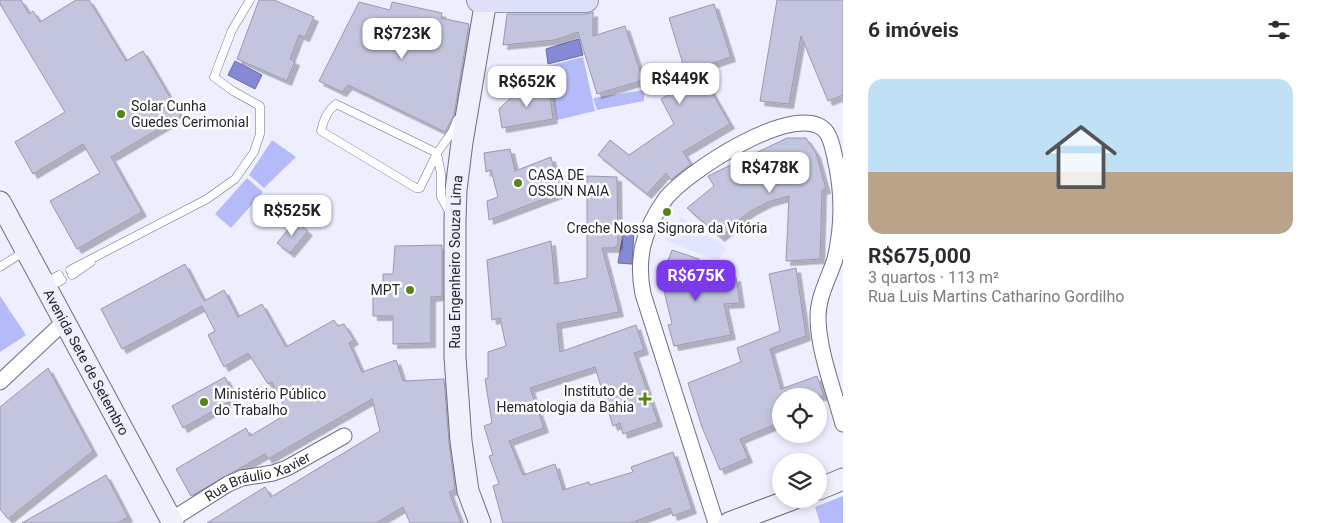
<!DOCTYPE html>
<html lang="pt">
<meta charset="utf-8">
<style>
:root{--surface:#fff;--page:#f2f2f3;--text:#2b2b33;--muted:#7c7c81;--line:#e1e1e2;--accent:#7c3aed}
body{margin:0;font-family:Roboto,sans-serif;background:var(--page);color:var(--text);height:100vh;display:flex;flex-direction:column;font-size:19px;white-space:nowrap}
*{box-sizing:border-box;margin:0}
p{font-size:16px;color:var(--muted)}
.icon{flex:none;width:28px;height:28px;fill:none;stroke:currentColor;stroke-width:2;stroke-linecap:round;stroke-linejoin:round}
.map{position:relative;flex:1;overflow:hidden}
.side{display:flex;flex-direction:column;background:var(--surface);width:475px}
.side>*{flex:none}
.buttons{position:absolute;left:772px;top:388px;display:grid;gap:10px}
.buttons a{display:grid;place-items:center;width:55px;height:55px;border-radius:50%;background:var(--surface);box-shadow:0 2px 8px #0003;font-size:25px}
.price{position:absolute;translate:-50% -42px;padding:0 11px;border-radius:10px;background:#fff;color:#222;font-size:16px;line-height:32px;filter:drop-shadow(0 1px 2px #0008)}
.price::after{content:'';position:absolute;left:50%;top:30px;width:15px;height:11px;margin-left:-8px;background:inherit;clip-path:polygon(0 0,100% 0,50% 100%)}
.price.active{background:var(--accent);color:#fff}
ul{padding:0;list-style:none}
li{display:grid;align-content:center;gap:10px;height:265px;padding:0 25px}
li+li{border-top:1px solid var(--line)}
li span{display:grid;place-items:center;height:155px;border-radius:15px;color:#555}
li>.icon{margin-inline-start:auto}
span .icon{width:90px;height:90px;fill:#fffc;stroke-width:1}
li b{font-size:21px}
h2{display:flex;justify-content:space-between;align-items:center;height:60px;padding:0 25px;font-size:21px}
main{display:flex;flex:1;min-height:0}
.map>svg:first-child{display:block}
.built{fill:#e2e5ff}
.green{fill:#b5baf9}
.water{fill:#8689d5;stroke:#696ba4}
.building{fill:#c3c5de;stroke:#9699b0;filter:url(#shadow)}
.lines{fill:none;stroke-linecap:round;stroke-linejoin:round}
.lane-casing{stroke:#6d6f85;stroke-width:9}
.street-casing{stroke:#6d6f85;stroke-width:17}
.secondary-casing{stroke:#6d6f85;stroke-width:23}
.primary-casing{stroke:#8f92b0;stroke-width:26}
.lane{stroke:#fff;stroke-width:8}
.street{stroke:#fff;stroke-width:15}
.secondary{stroke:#eef0fc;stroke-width:21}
.primary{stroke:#dee0f9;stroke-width:24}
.poi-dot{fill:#578618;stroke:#fff;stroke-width:2}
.labels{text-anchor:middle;stroke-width:5;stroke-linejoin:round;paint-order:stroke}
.poi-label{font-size:14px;fill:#262630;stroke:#fff;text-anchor:start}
.street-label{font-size:14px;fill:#262630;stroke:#fff}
</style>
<main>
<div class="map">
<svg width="843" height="523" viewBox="0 0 843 523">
<defs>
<filter id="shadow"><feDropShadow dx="4.5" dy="4.5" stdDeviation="0" flood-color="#0004"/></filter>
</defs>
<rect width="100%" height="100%" fill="#edeefe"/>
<path class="built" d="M681,217L727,249L717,261L665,240Z"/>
<path class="green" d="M583,57L595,111L557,120L548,66Z
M644,90V101L597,110L593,98Z
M272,140L296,157L264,188L249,175Z
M247,178L263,192L231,228L215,214Z
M0,296L26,335L0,352Z
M843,496V523H820L815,507Z"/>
<path class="water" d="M579,39L583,55L548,64L546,49Z
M235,61L262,75L255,89L228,75Z
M624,231H634L632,264L618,263C618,262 623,234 624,231Z"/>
<path class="building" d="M0,0H21L29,14L33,11L40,22L76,0H89L126,61L143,51L181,116L111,157L142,212L77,249L50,201L100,173L83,144L33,174L15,142L65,112L0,4Z
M259,0H274L314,17L305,37L299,35L290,59L295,61L287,81L237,59Z
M777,0H843V95L828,101L801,36L789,104L760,101Z
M359,2L390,10L392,2L442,13L441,18L469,24L454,115L445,132L348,85L342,92L319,81Z
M714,4L731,57L698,68L730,124L683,152L691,164L671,180L666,173L647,194L598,155L610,140L629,155L674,124L661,99L689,84L669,18Z
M593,12V36L625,26L643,80L597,94L578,32L555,40L503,45L507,14H586Z
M549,88L553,119L502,128L499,109L516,93Z
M787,138H806L816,153L826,189L822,190L820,259L786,261L789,196L768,202L751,211L731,226L732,228L720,237L687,208L714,186L708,176Z
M510,149L515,171L551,157L556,176L563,174L568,190L489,220L487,201L498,197L491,170L486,172L484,153Z
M587,176L617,177L618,244L614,248H602L619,312L557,324L560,352L636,325L644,350L634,353L658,422L623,434L620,423L613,426L595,367L530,388L544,428L509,441L523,475L555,464L563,490L589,482L590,485L633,472L631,467L673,452L692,509L673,516L670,508L631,523H503L493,486L499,484L489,456L493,455L484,426L492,423L485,379L488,378V352L506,346L500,318L492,320L487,260L551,241L555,284L587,278Z
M295,221L308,231L290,253L277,243Z
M442,245V296L431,297V343L393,344V316H373V284L383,285V274H393L395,246Z
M672,250L699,259L693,283L736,277L740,303L724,304L731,335L674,346L668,325L672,324L661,278Z
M185,264L204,301L224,290L238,317L262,304L286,347L334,320L338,326L344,324L354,340L349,343L362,372L396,360L403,381L444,379L449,442L455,489L449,492L461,523H410L403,507L376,523H207L265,487L271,497L380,431L372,399L268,459L265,454L191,496L176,469L246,428L250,436L280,418L278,415L286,411L272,382L268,384L248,353L224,367L208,335L215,331L202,306L122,349L101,309Z
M796,268L806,336L770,349L781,389L817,376L824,396H781V422L740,439L748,458L720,470L702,427L688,383L741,362L737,348L780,331L769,274Z
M48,368L93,451L8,519L0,509V407Z
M225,377L236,398L183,428L172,406Z
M106,475L128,517L118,523H22Z"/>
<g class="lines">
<defs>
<path id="lane" d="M450,213L441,197V174L437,153L336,104C328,110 323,121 321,131L416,188H420L437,153L452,132L457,120
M0,267L25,251
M70,270L207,199L235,179L254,152L260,134V106L233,91L214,77L232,30L250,0
M72,275L91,262
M46,282L59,275
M49,287L62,280"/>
<g id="street">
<path d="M0,382L65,321"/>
<path id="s1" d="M171,520L228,484L242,478L273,473L287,468L344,436"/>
<path d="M716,523L643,294C636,259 643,231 664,201C681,175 802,95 827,133C832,141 833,150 835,158C843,192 843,225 835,259C829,278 818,296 818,317C818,350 834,391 843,424"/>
</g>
<g id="secondary">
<path id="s2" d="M0,202L173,523"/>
<path d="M819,489L843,479"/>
<path id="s3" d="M480,523L468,491L461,441L455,357V221L456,190L462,142L486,0"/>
<path d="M729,523L793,499"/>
</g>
<path id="primary" d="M479,0H586"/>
</defs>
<use href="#lane" class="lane-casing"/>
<use href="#street" class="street-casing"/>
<use href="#secondary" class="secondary-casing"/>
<use href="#primary" class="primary-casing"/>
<use href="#lane" class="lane"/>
<use href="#street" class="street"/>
<use href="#secondary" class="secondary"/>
<use href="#primary" class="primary"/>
</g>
<g class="poi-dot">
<circle cx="121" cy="114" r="5"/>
<circle cx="518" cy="183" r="5"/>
<circle cx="667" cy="212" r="5"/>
<circle cx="410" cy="290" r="5"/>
<path d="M642.5 391.5h5v5h5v5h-5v5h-5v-5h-5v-5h5z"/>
<circle cx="204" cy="402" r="5"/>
</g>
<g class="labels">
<g class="poi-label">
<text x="131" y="111">Solar Cunha<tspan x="131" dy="16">Guedes Cerimonial</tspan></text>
<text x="528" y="180">CASA DE<tspan x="528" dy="16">OSSUN NAIA</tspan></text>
<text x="667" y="233" text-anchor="middle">Creche Nossa Signora da Vitória</text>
<text x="400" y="295" text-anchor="end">MPT</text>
<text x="634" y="396" text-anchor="end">Instituto de<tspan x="634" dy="16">Hematologia da Bahia</tspan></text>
<text x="214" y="399">Ministério Público<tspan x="214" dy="16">do Trabalho</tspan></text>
</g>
<g class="street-label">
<text dy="5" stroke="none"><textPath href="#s3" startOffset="264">Rua Engenheiro Souza Lima</textPath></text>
<text dy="5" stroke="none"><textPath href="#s2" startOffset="182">Avenida Sete de Setembro</textPath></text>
<text dy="5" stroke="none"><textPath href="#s1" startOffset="98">Rua Bráulio Xavier</textPath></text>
</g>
</g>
</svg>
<div class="buttons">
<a><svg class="icon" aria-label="locate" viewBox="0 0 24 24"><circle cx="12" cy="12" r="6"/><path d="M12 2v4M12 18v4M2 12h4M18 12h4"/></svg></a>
<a><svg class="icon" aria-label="layers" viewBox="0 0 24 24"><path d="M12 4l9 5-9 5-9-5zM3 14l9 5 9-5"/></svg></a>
</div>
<b class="price" style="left:402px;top:60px">R$723K</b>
<b class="price" style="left:680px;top:105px">R$449K</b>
<b class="price" style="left:527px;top:108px">R$652K</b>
<b class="price" style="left:770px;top:194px">R$478K</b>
<b class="price" style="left:292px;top:237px">R$525K</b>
<b class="price active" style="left:696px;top:302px">R$675K</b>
</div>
<section class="side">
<h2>6 imóveis<svg class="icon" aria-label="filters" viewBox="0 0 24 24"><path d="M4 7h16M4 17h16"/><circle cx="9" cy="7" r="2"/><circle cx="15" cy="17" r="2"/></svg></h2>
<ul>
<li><span style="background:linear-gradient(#bfe0f5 60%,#b9a48a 0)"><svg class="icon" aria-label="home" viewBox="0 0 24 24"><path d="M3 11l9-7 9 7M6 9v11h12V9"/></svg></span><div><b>R$675,000</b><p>3 quartos · 113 m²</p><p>Rua Luis Martins Catharino Gordilho</p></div></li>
</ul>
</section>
</main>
